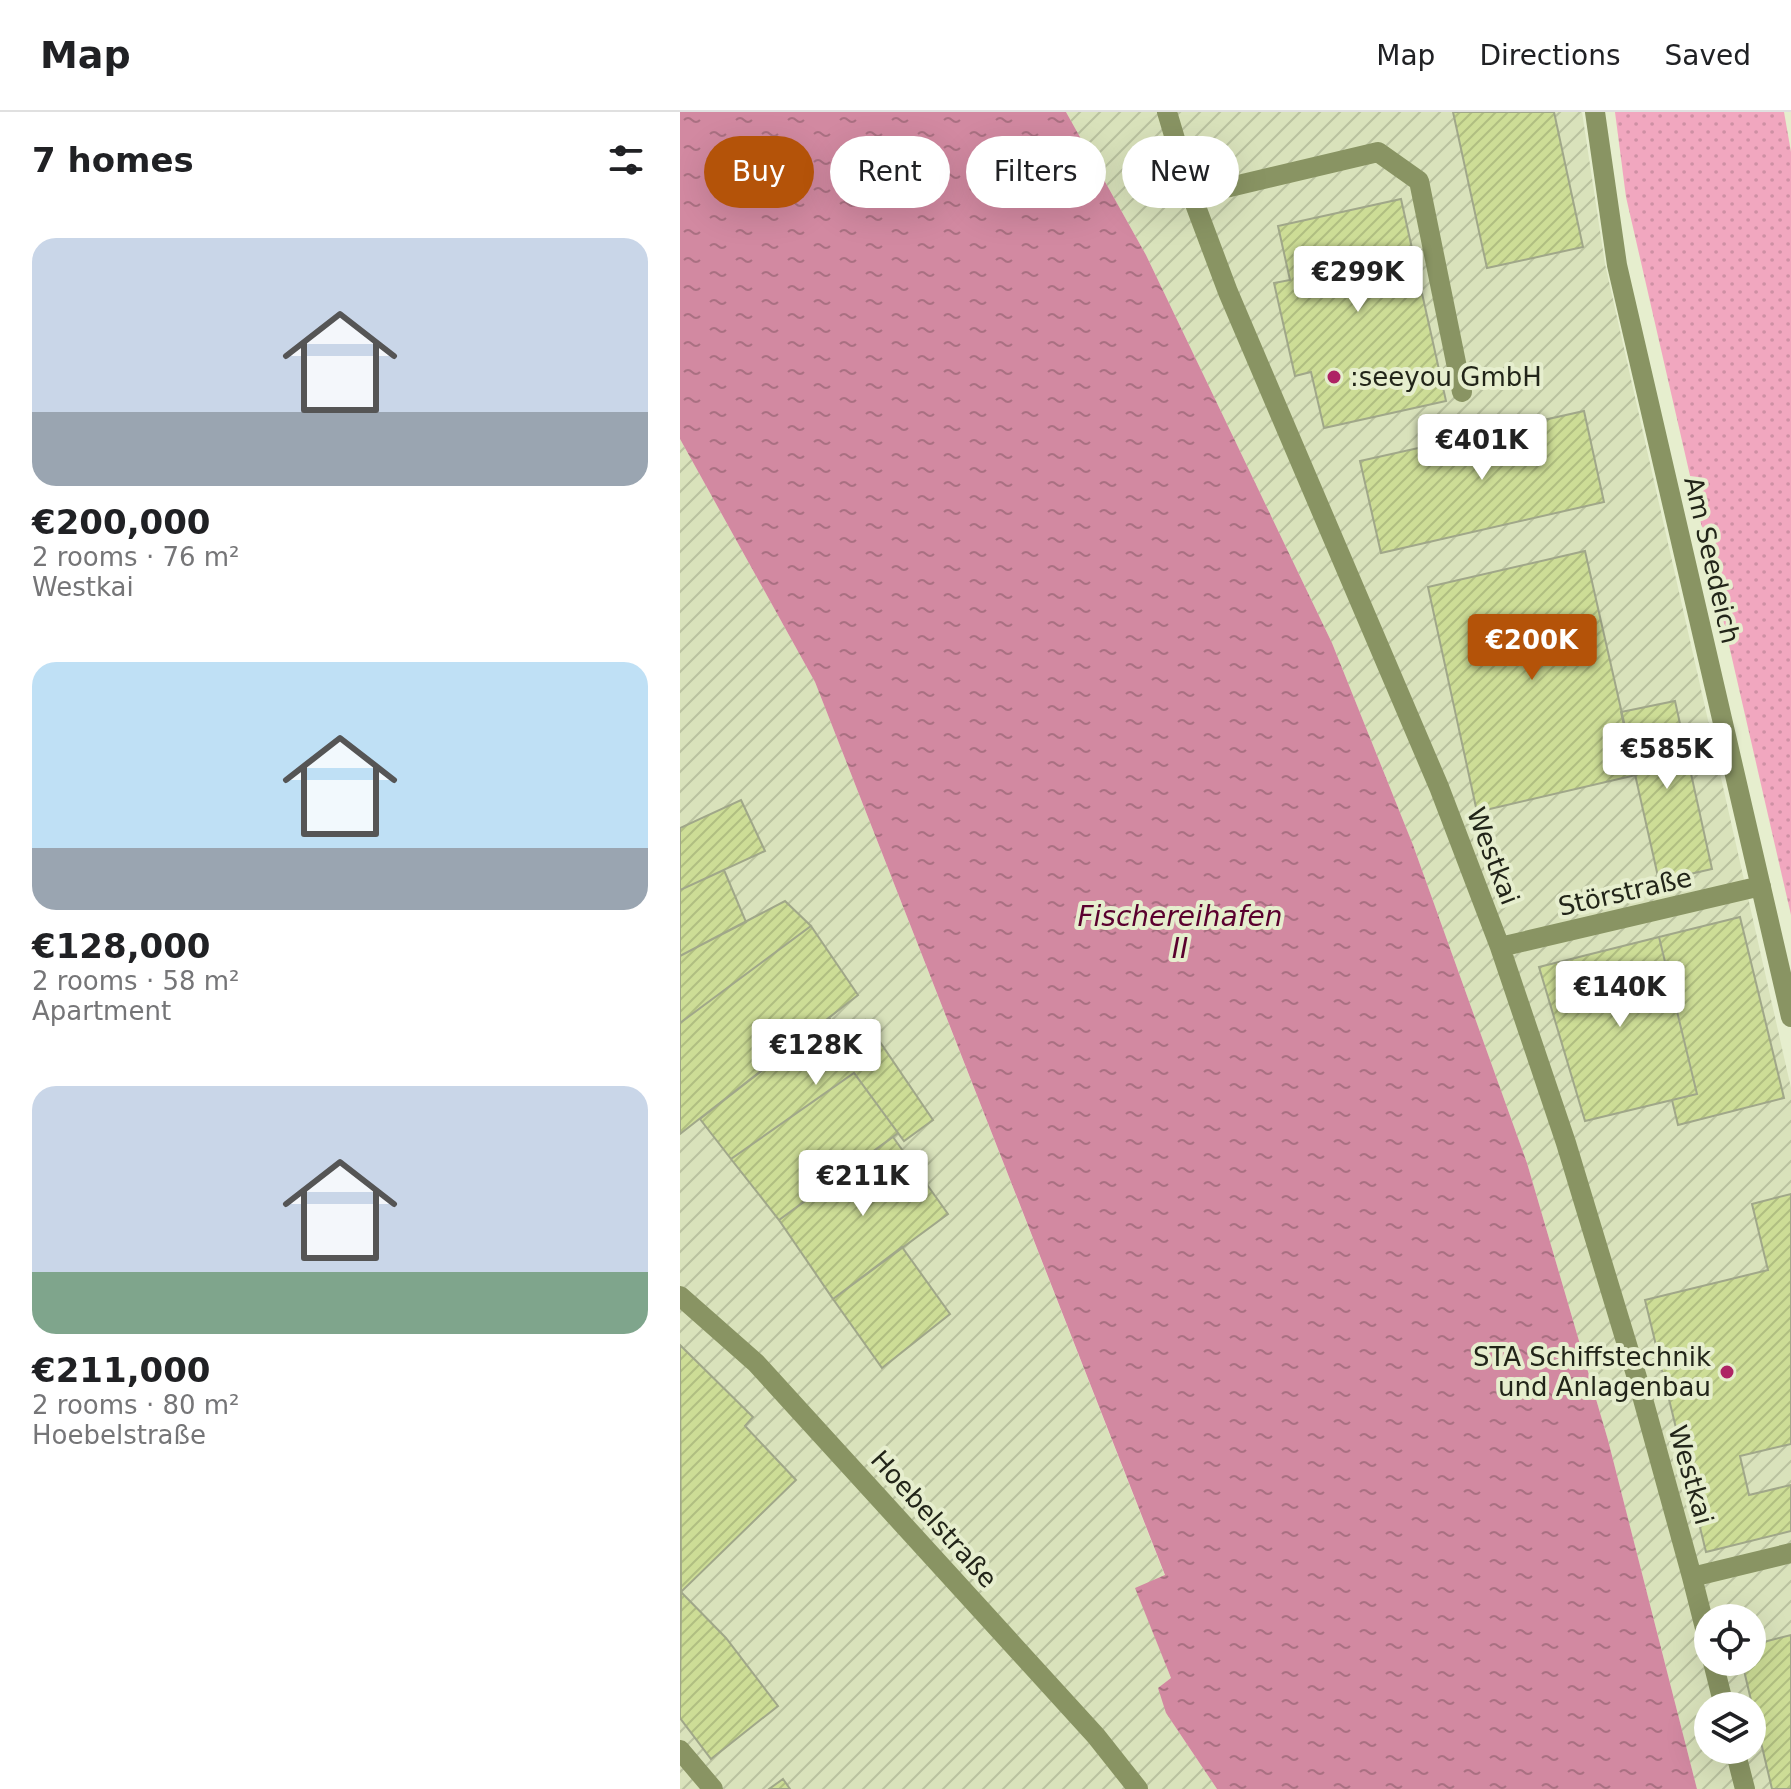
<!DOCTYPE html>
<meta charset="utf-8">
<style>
:root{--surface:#fff;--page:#f2f2f2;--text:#202124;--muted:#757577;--line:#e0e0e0;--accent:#b45309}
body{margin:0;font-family:"DejaVu Sans",sans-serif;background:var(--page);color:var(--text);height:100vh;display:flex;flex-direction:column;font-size:30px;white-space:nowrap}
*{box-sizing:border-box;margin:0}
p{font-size:26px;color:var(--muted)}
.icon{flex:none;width:44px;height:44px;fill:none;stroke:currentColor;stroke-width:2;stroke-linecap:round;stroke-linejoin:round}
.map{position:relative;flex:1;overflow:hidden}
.side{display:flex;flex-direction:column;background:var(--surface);width:680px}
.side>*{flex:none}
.banner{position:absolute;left:24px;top:24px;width:760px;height:72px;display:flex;gap:16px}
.controls{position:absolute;left:1014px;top:1492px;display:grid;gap:16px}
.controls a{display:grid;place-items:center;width:72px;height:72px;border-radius:50%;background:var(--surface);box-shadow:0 8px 32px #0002;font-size:40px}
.price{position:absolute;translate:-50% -68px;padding:0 18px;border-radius:8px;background:#fff;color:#222;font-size:26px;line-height:52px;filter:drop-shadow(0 2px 4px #0008)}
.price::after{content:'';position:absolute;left:50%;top:48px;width:24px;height:18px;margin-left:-12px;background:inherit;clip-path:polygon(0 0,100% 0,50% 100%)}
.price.on{background:var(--accent);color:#fff}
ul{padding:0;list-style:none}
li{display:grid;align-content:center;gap:16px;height:424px;padding:0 32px}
li span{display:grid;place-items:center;height:248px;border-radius:24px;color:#555}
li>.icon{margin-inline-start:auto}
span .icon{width:144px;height:144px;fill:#fffc;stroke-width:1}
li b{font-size:34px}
h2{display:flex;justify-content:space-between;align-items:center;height:96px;padding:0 32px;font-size:34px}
.chip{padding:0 28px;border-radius:36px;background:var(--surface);box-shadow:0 8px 32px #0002;font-size:28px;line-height:72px}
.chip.on{background:var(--accent);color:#fff}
header{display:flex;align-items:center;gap:48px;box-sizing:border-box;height:112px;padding:0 40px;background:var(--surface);border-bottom:2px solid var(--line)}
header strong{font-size:38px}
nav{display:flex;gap:44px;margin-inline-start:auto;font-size:28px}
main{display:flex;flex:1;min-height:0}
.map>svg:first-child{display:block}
.industrial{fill:url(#industrial-furrows);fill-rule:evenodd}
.grass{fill:url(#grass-dots)}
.water{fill:url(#water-ripples)}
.building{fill:url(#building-hatch);stroke:#a0a789;stroke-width:2}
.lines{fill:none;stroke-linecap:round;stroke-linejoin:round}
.minor{stroke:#899463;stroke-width:20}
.poi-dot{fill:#ae2464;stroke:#e6eece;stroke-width:3}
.labels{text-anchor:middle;stroke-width:8;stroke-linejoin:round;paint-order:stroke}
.poi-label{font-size:26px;fill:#222519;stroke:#e6eece;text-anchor:start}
.street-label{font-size:26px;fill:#222519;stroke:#e6eece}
.water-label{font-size:28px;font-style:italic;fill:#5a002e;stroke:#e6eece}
</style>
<header>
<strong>Map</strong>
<nav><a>Map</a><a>Directions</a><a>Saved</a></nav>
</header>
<main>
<section class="side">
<h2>7 homes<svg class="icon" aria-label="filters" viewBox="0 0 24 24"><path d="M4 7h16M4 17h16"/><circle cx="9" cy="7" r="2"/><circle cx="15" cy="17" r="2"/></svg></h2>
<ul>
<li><span style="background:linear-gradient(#c9d6e8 70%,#9aa5b1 0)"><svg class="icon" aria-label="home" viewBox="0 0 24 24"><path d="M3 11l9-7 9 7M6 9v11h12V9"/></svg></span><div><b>€200,000</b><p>2 rooms · 76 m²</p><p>Westkai</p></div></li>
<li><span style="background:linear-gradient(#bfe0f5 75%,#9aa5b1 0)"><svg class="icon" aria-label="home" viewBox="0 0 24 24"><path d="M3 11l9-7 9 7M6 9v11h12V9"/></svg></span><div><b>€128,000</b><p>2 rooms · 58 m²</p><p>Apartment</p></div></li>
<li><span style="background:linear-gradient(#c9d6e8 75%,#7fa58c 0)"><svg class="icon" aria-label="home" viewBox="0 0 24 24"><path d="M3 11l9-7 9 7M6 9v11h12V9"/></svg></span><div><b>€211,000</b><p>2 rooms · 80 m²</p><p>Hoebelstraße</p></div></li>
</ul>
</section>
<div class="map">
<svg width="1111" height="1677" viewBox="0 0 1111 1677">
<defs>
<pattern id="industrial-furrows" width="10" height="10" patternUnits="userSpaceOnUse" patternTransform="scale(2)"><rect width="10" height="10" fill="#d9e2bb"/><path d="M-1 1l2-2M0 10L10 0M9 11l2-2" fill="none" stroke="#bac2a0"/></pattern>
<pattern id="grass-dots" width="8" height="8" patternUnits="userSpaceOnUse" patternTransform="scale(2)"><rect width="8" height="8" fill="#f1a7bf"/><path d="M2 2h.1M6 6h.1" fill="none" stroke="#ce90a4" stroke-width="1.8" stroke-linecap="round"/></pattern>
<pattern id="water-ripples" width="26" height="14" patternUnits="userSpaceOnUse" patternTransform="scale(2)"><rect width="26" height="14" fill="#d289a1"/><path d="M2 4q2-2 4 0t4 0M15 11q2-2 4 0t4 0" fill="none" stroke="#aa7082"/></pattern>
<pattern id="building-hatch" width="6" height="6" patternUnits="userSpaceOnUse" patternTransform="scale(2)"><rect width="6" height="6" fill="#cddd96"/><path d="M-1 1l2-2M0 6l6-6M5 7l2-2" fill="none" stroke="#b0be81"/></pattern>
</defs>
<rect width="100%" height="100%" fill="#e6eece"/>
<path class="industrial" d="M386,0H902L925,152L1111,976V1677H1017L928,1328L847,1051L733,733L652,531L466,143ZM1028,1506H1072V1550H1028ZM1028,1594H1072V1638H1028Z
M0,327L135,570L485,1464L456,1477L491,1566L486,1601L537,1677H0Z"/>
<path class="grass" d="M935,0H1104L1111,40V803L946,85Z"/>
<path class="water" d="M0,0H386L466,143L652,531L733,733L847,1051L928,1328L1017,1677H537L486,1601L478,1576L491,1566L455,1476L485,1463L135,570L0,327Z"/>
<path class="building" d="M773,0H874L903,135L807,156Z
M721,87L766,289L644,316L631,260L615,264L594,171L610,168L598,114Z
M904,299L924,390L701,441L680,349Z
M905,439L956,663L797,700L748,475Z
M995,589L1032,757L979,769L941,600Z
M61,688L85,739L0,778V716Z
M44,758L66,810L0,844V778Z
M105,789L131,814L0,911V844Z
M1060,805L1104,986L998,1013L992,988L1017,982L979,825Z
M131,814L178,883L0,1022V911Z
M979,825L1017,982L905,1009L859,855Z
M149,906L164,924L185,908L253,1008L224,1029L174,961L51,1047L20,1007Z
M174,961L218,1021L99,1108L51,1047Z
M213,1025L268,1102L153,1187L99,1108Z
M1111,1082V1332L1060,1344L1069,1383L1111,1373V1419L1026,1440L965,1188L1088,1158L1072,1092Z
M222,1135L270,1202L202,1256L153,1187Z
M0,1233L73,1305L65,1314L116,1368L1,1480Z
M1,1480L46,1526L98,1594L31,1647L0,1606Z
M1111,1523V1677H1092L1062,1550H1072V1533Z
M103,1667L110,1677H89Z"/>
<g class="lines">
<path class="minor" d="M487,0L512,84L548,180L759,675L820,835L886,1031L958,1269L1012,1465L1028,1528
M915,0L937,153L1111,905
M512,84L698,40L739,69L782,280
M820,835L1081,774
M0,1184L76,1251L416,1624L458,1677
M1012,1465L1111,1441
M1033,1550L1044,1594
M0,1638L33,1677
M1055,1638L1065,1677"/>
</g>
<g class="poi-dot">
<circle cx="654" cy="265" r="8"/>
<circle cx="1047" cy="1260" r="8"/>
</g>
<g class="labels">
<g class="poi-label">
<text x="670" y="274">:seeyou GmbH</text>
<text x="1031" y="1254" text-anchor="end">STA Schiffstechnik<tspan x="1031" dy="30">und Anlagenbau</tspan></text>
</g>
<g class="street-label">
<text transform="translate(1032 448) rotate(77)" y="9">Am Seedeich</text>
<text transform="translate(813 744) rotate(69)" y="9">Westkai</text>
<text transform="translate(945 780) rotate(-13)" y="9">Störstraße</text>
<text transform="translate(1011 1363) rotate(74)" y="9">Westkai</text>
<text transform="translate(254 1407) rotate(48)" y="9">Hoebelstraße</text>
</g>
<g class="water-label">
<text x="500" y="814">Fischereihafen<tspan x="500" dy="32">II</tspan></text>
</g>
</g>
</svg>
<div class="controls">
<a><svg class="icon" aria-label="locate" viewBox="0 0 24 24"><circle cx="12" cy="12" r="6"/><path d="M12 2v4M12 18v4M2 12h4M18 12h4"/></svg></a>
<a><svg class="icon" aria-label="layers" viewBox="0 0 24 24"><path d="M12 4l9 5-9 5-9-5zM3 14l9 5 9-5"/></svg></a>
</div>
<b class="price" style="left:678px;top:202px">€299K</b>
<b class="price" style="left:802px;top:370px">€401K</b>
<b class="price on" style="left:852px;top:570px">€200K</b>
<b class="price" style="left:987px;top:679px">€585K</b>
<b class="price" style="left:940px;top:917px">€140K</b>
<b class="price" style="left:136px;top:975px">€128K</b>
<b class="price" style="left:183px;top:1106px">€211K</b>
<div class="banner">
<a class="chip on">Buy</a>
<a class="chip">Rent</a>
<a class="chip">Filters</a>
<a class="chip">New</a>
</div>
</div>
</main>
